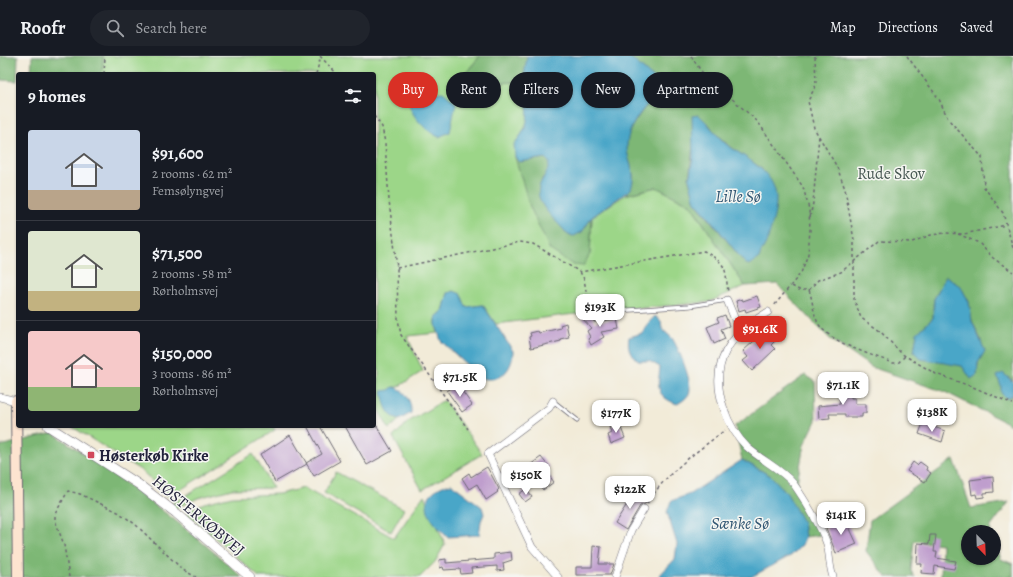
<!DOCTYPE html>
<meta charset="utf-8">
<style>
:root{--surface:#171b24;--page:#20242c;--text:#f1f3f6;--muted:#9ea1a6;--line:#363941;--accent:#d93025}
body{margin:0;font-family:Alegreya,serif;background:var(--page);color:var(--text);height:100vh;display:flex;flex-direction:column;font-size:15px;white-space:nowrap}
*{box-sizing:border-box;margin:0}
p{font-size:13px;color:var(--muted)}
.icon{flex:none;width:22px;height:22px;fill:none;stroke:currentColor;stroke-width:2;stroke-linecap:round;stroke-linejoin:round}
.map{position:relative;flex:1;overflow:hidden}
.drawer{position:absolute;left:16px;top:16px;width:360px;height:356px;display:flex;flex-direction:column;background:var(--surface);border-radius:4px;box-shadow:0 1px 3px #0004}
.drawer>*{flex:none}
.guide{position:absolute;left:388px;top:16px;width:380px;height:36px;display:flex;gap:8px}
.needle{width:26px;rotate:157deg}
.controls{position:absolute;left:961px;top:469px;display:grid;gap:8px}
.controls a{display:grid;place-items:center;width:40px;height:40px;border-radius:50%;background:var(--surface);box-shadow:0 1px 3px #0004;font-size:20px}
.price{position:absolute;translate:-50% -34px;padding:0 9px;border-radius:8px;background:#fff;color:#222;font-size:13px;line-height:26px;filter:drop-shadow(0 1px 2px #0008)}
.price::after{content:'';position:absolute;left:50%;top:24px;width:12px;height:9px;margin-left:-6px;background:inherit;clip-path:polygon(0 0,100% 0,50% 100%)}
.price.active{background:var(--accent);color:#fff}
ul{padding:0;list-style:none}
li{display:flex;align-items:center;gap:12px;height:100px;padding:0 12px}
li+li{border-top:1px solid var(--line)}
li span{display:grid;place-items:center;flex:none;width:112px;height:80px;border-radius:4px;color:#555}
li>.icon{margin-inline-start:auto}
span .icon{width:48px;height:48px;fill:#fffc;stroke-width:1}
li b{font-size:17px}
h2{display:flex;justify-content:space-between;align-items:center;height:48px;padding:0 12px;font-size:17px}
.pill{padding:0 14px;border-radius:18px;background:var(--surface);box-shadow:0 1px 3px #0004;font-size:14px;line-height:36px}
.pill.active{background:var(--accent);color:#fff}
header{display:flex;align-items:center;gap:24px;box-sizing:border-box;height:56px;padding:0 20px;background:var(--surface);border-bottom:1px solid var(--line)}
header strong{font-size:19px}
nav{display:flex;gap:22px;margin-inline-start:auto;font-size:14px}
.search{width:280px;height:36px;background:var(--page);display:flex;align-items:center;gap:10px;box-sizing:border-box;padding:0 14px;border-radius:22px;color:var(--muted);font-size:15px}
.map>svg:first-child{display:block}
.green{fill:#9cd688;stroke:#5f7c62}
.forest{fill:#7db774;stroke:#506c58;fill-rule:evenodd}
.water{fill:#4aa6c8;stroke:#366482}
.building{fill:#bf9ecd}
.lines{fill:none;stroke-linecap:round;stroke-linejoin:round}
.service-casing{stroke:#6b6872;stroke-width:5}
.minor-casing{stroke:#6b6872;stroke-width:8}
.tertiary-casing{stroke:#6b6872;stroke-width:10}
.secondary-casing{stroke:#6b6872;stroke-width:12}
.path{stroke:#6b6872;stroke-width:1.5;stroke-dasharray:3 3;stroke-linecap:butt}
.service{stroke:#fff;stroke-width:3.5}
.minor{stroke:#fff;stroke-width:7}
.tertiary{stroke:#fff;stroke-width:9}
.secondary{stroke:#fde4d0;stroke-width:10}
.poi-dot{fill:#d1495b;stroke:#f6f6f2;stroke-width:1.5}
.labels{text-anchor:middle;stroke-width:3;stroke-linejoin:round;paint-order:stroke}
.park-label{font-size:16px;fill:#475852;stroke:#f6f6f2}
.poi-label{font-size:16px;font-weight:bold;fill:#22223b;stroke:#f6f6f2;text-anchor:start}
.street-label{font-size:16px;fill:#22223b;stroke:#f6f6f2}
.water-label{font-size:17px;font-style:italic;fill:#325773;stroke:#f6f6f2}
</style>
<header>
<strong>Roofr</strong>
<div class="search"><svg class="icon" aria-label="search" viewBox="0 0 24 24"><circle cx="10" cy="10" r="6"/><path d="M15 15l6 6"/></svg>Search here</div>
<nav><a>Map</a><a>Directions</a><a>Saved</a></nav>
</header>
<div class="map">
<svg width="1013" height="521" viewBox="0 0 1013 521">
<rect width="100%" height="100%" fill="#f6f6f2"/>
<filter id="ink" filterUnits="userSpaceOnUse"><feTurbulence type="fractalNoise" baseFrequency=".025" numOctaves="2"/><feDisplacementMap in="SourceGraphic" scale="8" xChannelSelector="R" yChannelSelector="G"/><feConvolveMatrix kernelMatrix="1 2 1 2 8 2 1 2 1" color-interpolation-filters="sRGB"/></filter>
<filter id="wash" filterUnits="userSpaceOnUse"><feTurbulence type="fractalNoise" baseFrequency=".012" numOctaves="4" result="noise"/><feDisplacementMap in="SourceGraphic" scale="16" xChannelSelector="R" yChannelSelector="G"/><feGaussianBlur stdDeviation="0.9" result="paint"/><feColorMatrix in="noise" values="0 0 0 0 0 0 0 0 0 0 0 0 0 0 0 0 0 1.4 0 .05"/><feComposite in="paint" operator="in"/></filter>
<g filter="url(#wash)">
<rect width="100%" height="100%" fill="#f2ebd8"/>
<path class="green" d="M103,0H480L454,31L524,25C528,51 534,66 514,88L590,198L592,161L625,139L656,131L691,149L745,230L709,246L566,259L496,268L483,249L466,251L454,235L448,237L443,255L436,261V269L438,277L407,280L423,315L398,331H393L394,362L399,364L389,373L374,346V327H378L379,315L374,303V18H102Z
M444,344L482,398L422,434L393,381L408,366Z
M71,370H273L275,374L169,441L142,415Z
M253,398L273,432L232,433L198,442L176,452L172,448Z
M336,416L404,453L391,476L324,437Z
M304,432L394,482L424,439L445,488L435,506L420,521H259L186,456L204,447L232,440L279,438Z"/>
<path class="forest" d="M0,0H18L17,25L0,24Z
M32,0H103L102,18H31Z
M480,0H527L524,25L454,31Z
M629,0H1013V326L1010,322L997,320L1006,342L1013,339V370L945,336L871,311L830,283L777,228L745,230L691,149L656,131L625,139C644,120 624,106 626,86C628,70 649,46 661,34L659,27ZM708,67C720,87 744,99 762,113C765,128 772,153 771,166C770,180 762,189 759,202L746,208L695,146L689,123L693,89ZM946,220L961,231L969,246L972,265L981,284L977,319L962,310L914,296L917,277L933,262L934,243Z
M515,101L519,106L545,102L549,106V114L542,123L541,146L568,179L582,176L592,161L590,198L583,210L573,209L550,194L530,151Z
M805,319L815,325L816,365L804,389L797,427L800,445L820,479L805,481L803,466L771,420L742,404L735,370Z
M53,377C119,421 183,467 242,521H0V390Z
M954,403L971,452L1009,446L990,472L991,476H968V502H994V484L1001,503L1013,508V521H941L942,488L914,485L911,515L915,521H886L866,495L870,464Z"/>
<path class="water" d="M527,0H629L659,27L661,35C644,50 622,75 628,99C631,112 636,119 631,133L592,161L582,176L574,180L568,179C559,166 535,150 539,132C541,122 549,117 549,106L545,102L519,106L515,101L514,88C535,65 526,53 524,25C524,17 526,8 527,0Z
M443,36L456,47L450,76L439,81C427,76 407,57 409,42L431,37Z
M699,59C709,68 716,79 726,88C746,103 778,116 776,146C776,157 771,172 768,182C766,189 761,194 759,202L750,209L746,208L740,201L706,158L695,146L689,123L693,101L692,60Z
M946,220L961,231L969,246L972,265L985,295L978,307L977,319L971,323L962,310L921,303L914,296L917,277L933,262L934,243Z
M454,235L461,238L466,251L483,249L513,295C513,314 500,327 481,322L441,285L436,269V261L443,255L448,237Z
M655,260L661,265L662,273C665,276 669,279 672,282C678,291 694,328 689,338C686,343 681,346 677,348C655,340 658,331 660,311L649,305H638C630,297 627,293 629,281L643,277L648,267Z
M1003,317L1013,326V339L1006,342L1001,337V330L997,320Z
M393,331C405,332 412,346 411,357L399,364C386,359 384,347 382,335L389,334Z
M742,404L771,420L786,436L803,466L805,481L802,489L792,499L751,521H658L675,503L677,488L667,456L671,445L690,438Z
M452,428L482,451L484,458L481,465L479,479L447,481C442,475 435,469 431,462C420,443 434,430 452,428Z"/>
<g id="blocks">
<path class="building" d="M757,240L761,251L746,256L745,253L739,255L736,245L742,243L743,245Z
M725,259L729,270L721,273L725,283L714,288L707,271L719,266L717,262Z
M593,260L594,266L617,263L619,273L601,276L604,281L591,289L588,283L590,281L587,275L591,272L582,262Z
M566,267L569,281L560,283L561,285L531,292L529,281L531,280L530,277L538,275L539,277L561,272L560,269Z
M773,275L779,281L771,289L775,293L752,315L743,305L748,301L743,295L763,277L767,281Z
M457,328L472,349L462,356L447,335Z
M840,330H851V342H855V348H866V357H862V361H845V358H829L830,362L819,363L818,350L840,348Z
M619,367L625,382L611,388L608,379L612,377L610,371Z
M923,367L945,375L942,386L919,378Z
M307,370H320L340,405L314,420L306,407L322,398Z
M345,370H377L392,395L367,409Z
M290,379L307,408L275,426L260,399Z
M541,401L549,411L545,414L554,426L543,434L534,422L527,428L519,417Z
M913,406L917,409L920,406L927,411L926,414L931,417L925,426L907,415Z
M487,411L499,433L497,435L498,436L486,444L477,428L469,433L462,422L469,417L471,421Z
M993,421L994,436L984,437V441L977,442L976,438L972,439L970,424Z
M526,433L532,441L525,446L519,438Z
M629,433L647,445L645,448L640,450L626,474L615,467L631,442L625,438Z
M845,462L857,488L836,497L826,472Z
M930,479H936L934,496H937L936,502L956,505L954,513L935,510L934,518L921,517L922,508H917L918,487L929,488Z
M593,490L601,491L599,508H614L610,519H576V511H592Z
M511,496L512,504L503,507L504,514L497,515V510L471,512L472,517L461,518L460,513L444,514L443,511L440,512L439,504L446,503V507L494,503V498Z"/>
</g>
</g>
<g filter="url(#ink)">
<use href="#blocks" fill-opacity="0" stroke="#6b6872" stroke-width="1"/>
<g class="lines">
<defs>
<path id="service" d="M615,255L689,250L727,244
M553,345L577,364"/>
<path id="minor" d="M727,244L740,276
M768,256C729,278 708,308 724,353C729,368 736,380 747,391C761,404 781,413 793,427C803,441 822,472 827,488C830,499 829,510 833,521
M0,341L16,345
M553,345L549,352L488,398L532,491L558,521
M615,521L631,474L644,453"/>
<path id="tertiary" d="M48,370L138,428L176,457L250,521"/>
<path id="secondary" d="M16,345L18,521"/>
</defs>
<use href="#service" class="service-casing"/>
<use href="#minor" class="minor-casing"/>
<use href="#tertiary" class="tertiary-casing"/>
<use href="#secondary" class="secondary-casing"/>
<path class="path" d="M320,0L337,18
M691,0L701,15L758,66L803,131L809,153L810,174L808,198L801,217L773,251
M815,0L816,29L808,45L814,72L837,111L845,133L854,184V243L861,262L880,275L902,298L936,318L973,331L1013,348
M907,0L939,43L948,63L982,101L984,131L1003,157L1013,192
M104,18L105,0
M316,18L321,0
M374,60L382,71L385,87L389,144L397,212L398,263L401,279L468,373
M810,161L813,147L819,80
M958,178L979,187L993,202L1013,216
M397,212L520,186L533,188L580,216L704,195C728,209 725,211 728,237
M580,216L584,223L589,252L600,256L609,255
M792,230L799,234H809L818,224L841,216L879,185L912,186L931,179L945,177L964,178L1006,169
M809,234C813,245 813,257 818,267C829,287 873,299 893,307H898L905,300
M483,326L485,321
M647,448C666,416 697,396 725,374
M69,521L64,489L55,464V458L68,435L80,438L118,456L135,468L183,514L196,521"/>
<use href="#service" class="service"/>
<use href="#minor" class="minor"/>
<use href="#tertiary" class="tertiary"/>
<use href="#secondary" class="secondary"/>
</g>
</g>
<rect class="poi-dot" x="87" y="395" width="8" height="8" rx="2"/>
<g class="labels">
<g class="park-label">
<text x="891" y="123">Rude Skov</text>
</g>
<g class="poi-label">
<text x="99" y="405">Høsterkøb Kirke</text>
</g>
<g class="street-label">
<text transform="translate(199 459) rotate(40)" y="6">HØSTERKØBVEJ</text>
</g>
<g class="water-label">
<text x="738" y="146">Lille Sø</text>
<text x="740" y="473">Sænke Sø</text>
</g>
</g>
</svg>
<div class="controls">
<a><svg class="needle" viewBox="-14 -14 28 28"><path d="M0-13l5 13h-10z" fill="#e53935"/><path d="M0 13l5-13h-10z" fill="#9ea1a6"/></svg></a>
</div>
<b class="price" style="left:600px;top:272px">$193K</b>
<b class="price active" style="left:760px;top:294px">$91.6K</b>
<b class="price" style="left:460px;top:342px">$71.5K</b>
<b class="price" style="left:843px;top:350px">$71.1K</b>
<b class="price" style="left:932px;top:377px">$138K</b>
<b class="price" style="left:616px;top:378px">$177K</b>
<b class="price" style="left:526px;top:440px">$150K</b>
<b class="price" style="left:630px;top:454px">$122K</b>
<b class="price" style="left:841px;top:480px">$141K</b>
<div class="guide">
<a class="pill active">Buy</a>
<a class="pill">Rent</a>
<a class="pill">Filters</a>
<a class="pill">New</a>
<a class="pill">Apartment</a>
</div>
<section class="drawer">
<h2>9 homes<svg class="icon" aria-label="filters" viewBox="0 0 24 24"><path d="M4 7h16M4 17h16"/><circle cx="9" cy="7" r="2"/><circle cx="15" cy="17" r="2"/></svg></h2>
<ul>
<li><span style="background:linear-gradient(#c9d6e8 75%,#b9a48a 0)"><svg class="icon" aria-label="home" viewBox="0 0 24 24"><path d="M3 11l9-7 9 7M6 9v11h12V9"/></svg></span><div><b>$91,600</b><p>2 rooms · 62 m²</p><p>Femsølyngvej</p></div></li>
<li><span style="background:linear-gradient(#dfe7d0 75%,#c2b280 0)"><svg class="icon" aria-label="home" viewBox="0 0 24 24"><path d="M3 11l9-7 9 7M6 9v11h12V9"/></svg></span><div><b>$71,500</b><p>2 rooms · 58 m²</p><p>Rørholmsvej</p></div></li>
<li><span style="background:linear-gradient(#f6c9c9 70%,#8fb573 0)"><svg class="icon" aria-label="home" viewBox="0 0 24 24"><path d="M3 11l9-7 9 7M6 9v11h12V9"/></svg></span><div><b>$150,000</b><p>3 rooms · 86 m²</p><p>Rørholmsvej</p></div></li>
</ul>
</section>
</div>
